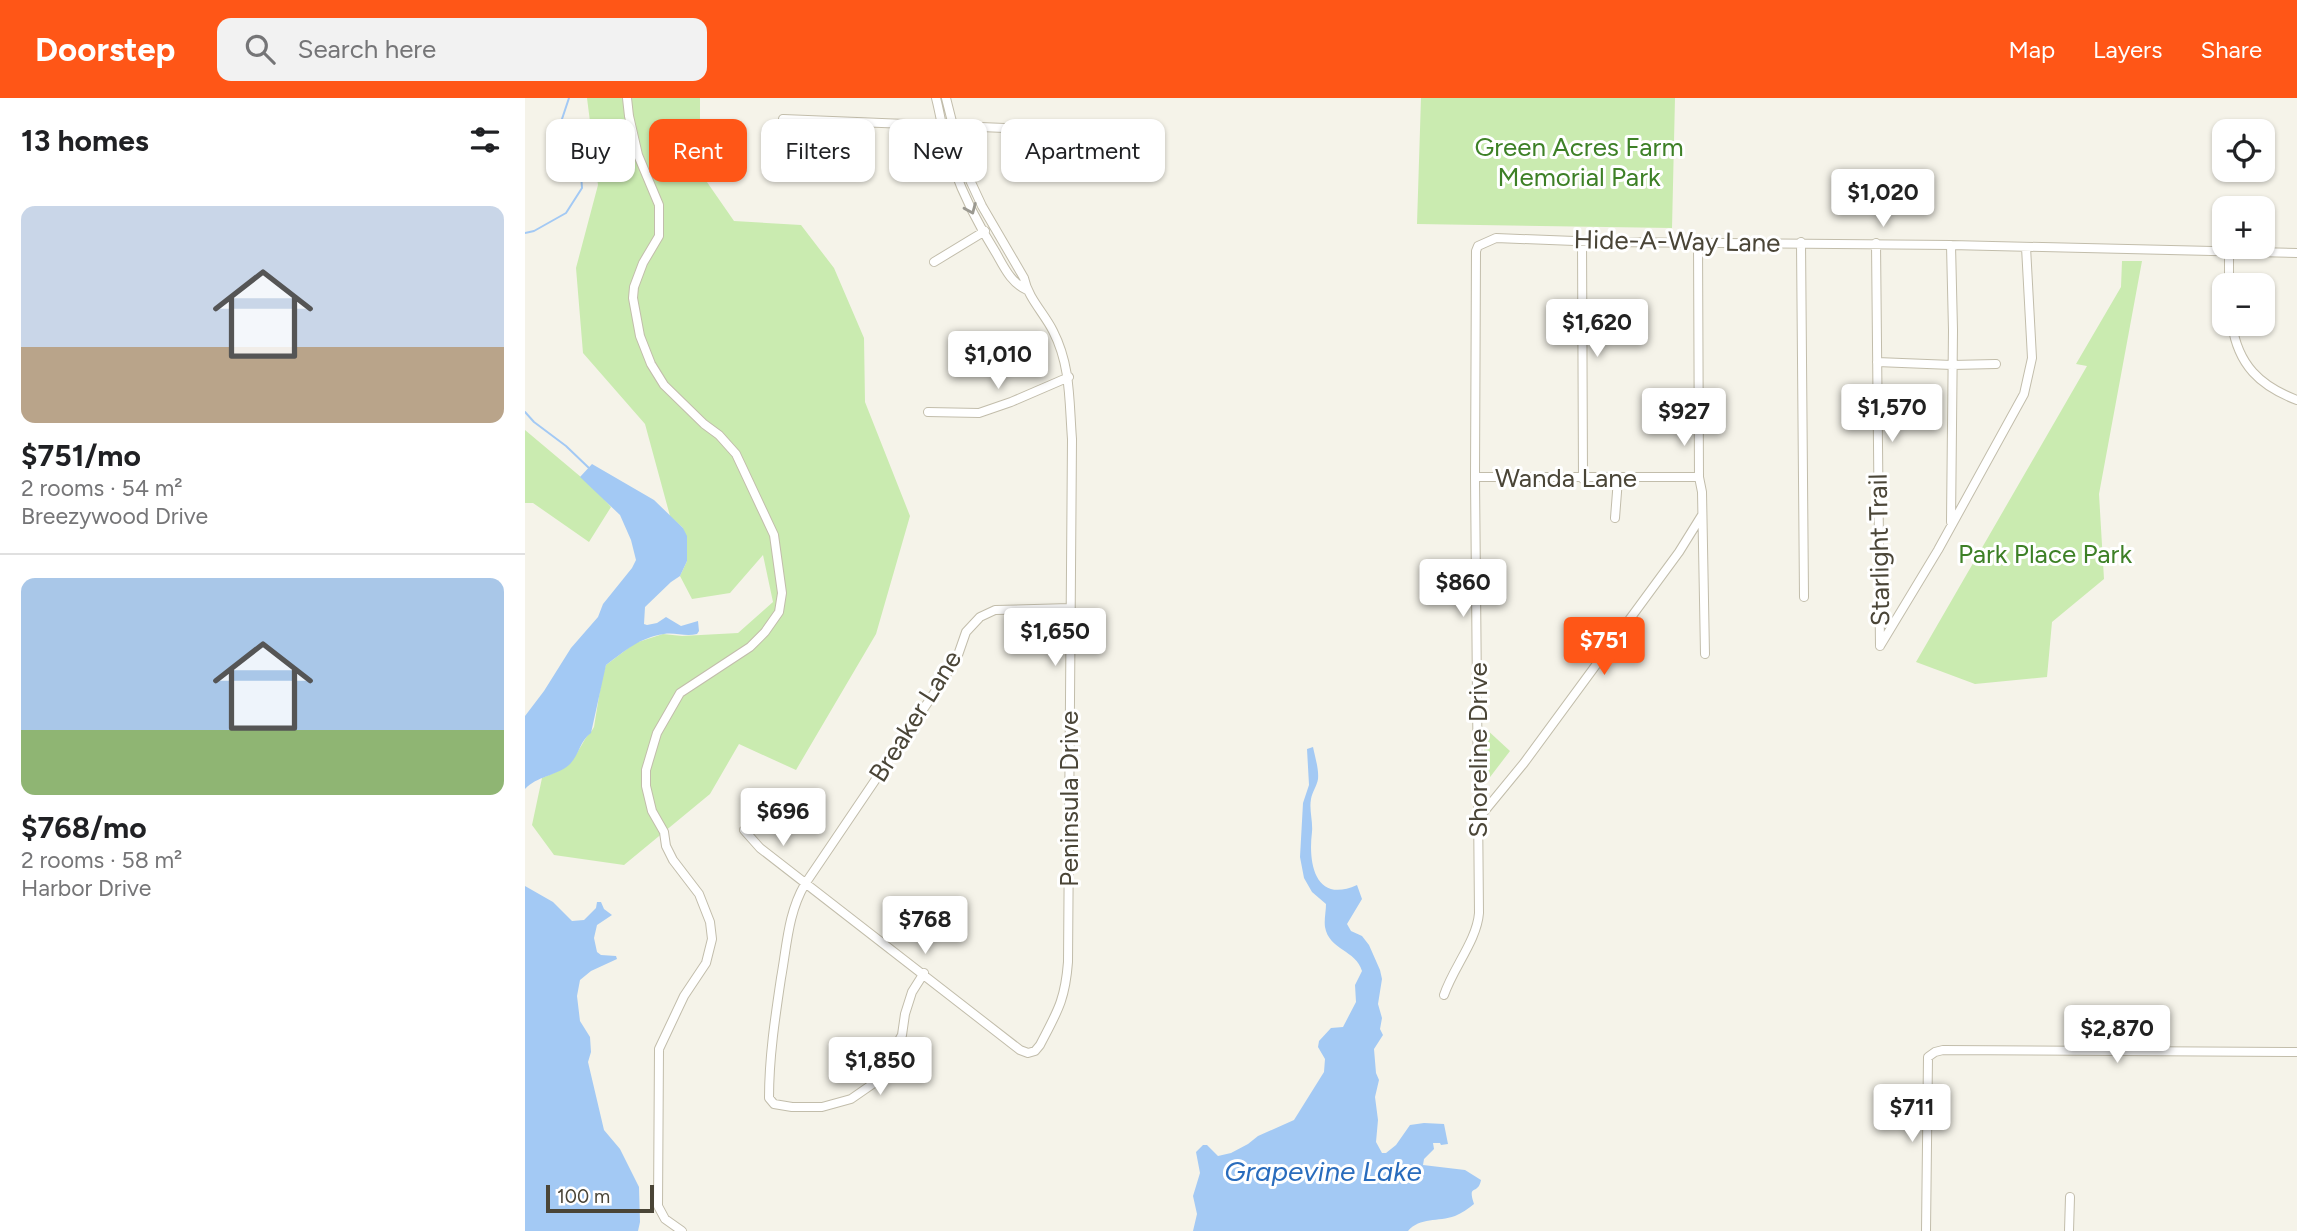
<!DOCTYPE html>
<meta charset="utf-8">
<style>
:root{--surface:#fff;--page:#f2f2f2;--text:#202124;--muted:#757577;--line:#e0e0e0;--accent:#ff5617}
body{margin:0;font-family:Figtree,sans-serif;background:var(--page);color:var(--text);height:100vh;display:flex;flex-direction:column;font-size:26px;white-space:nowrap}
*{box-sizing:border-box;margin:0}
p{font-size:23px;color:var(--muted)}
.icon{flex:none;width:38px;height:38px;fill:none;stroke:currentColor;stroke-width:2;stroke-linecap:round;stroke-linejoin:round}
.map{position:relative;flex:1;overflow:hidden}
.drawer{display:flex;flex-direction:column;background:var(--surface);width:525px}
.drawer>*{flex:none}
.hud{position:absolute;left:21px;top:21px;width:665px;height:63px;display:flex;gap:14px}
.fabs{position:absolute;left:1687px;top:21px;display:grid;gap:14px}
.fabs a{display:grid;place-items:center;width:63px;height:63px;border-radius:14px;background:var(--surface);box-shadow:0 2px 5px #0004;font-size:35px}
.scale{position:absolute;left:21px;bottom:18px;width:108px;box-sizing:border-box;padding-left:7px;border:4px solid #4a4537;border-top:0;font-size:19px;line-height:24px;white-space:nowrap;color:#4a4537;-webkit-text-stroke:5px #fff;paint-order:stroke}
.price{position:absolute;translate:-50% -60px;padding:0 16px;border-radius:7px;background:#fff;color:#222;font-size:23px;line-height:46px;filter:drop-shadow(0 2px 4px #0008)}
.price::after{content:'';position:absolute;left:50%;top:42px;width:21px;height:16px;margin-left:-10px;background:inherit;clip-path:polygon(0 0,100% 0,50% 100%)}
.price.on{background:var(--accent);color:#fff}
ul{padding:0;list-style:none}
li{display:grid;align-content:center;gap:14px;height:371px;padding:0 21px}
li+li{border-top:2px solid var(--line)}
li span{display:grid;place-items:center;height:217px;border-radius:14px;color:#555}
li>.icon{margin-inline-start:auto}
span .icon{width:126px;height:126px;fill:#fffc;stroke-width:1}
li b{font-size:30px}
h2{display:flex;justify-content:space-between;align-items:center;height:84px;padding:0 21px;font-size:30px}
.pill{padding:0 24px;border-radius:14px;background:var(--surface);box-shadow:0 2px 5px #0004;font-size:24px;line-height:63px}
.pill.on{background:var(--accent);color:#fff}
header{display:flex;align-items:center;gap:42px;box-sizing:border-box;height:98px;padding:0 35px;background:var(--accent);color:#fff}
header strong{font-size:33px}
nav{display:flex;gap:38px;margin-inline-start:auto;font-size:24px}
.search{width:490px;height:63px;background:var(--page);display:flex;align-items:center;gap:18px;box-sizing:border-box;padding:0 24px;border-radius:14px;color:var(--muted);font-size:26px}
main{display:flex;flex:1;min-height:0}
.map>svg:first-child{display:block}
.green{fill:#caebb0}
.water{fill:#a3c9f4}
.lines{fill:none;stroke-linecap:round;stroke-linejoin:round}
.stream{stroke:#a3c9f4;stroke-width:2}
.minor-casing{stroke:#c2bdab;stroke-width:10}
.minor{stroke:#fff;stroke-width:8}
.oneway{stroke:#9b9991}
.labels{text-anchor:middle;stroke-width:6;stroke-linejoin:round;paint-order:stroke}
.park-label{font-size:26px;fill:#3d8026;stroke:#fff}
.street-label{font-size:26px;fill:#4a4537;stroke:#fff}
.water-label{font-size:28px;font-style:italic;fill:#296cbd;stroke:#fff}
</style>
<header>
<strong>Doorstep</strong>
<div class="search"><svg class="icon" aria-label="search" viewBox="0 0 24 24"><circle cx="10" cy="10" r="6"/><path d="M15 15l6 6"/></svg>Search here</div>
<nav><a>Map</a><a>Layers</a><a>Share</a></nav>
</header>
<main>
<section class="drawer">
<h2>13 homes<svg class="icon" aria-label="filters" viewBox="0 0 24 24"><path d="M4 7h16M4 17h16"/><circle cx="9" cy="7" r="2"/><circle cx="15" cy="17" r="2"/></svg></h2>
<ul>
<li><span style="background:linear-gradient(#c9d6e8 65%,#b9a48a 0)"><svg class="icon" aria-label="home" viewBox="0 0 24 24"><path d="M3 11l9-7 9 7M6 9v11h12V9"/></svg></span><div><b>$751/mo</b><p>2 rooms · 54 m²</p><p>Breezywood Drive</p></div></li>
<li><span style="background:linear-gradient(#a9c7e8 70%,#8fb573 0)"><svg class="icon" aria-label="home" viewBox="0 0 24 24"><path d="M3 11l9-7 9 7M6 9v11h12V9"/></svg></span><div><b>$768/mo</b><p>2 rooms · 58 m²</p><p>Harbor Drive</p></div></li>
</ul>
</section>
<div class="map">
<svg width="1772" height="1133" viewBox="0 0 1772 1133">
<rect width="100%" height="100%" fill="#f5f3e9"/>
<path class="green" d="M62,0H175V74L209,123L276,127L309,170L339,240L340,304L385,418L351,536L271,672L214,646L185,696L99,767L29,757L7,727L17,680C44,669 45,667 59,643C62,637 66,635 69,629L77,580L81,567L110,545L138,536L157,538L213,535L248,504L238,457L205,495L167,501L155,478L162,463L158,430L145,418L120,326L58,255L51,170L73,87Z
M896,0H1150L1147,130L892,126Z
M1597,163H1617L1574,396L1579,481L1527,524L1522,579L1450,586L1391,564L1562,268L1551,266L1596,189Z
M0,332L69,390L86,409L64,444L8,405H0Z
M959,629L985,653L959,687Z"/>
<path class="water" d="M67,366L129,402L158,430L162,438V463L155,478L146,484L120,509L119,526L122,527L132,525L141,519L156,528L173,523L174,533L172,536C160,539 150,534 139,536C114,540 101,552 81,567L66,635C55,642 54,658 44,667C31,678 12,678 0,691V618L19,593L46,550L73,519L78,506L107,470L111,462L106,442L95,417L55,379Z
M788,649C790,659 794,671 793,681C792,688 787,694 786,701C784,712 788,723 787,734C783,765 790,806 832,787L837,801L822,826L826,833L837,838L844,847L855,872L857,881L853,906L857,920L855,931L858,937L849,951L851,975L854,982L850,999L853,1022L851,1044L857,1055H861L871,1047L885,1027L899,1025L919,1026L923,1046L916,1047L915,1045H908L909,1051L899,1061L898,1067L940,1072L956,1082C953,1098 942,1085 949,1106C943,1111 937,1115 930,1118C913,1124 895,1119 883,1133H668L672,1116L668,1098L675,1075L671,1054L678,1047H682L693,1058L706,1055L723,1046L733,1038L769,1022L799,974L800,961L793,949L794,943L806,930L818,929L831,904L830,887L837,873C831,852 804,852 800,829C799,822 801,813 801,806L787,794L779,780L775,759L778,705L784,687L782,651Z
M0,788L28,804L47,823L59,822L71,810L72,804H76L79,811L87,817L72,827L69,840L72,854L76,857L91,858L92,861L66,873L55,882L52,898L55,923L65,939L66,954L63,964L79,1032L95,1051L114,1089L115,1124L113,1133H0Z"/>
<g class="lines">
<path class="stream" d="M0,135L9,133L41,115L57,90L55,63L50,55L41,49L33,39L35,27L44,0
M0,314L9,324L41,348L65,371"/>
<defs>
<path id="minor" d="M102,0L104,18L113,57L134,107V138L118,165L109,189L108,200L115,238L126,266L139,287L179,326L194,337L211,356L249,437L257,495L254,514L240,534L225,549L155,595L132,635L121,672V688L127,713L139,734L141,748L148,762L174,796L185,824L187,841L181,865L159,898L134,951L133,1108L140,1121L157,1133
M411,0C417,23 419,46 428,68C439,99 454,128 471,155C479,169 486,185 502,192
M258,21L480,30L492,31L519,40
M1057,142L1058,381
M1173,144L1174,379L1177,394L1180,556
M1276,144L1279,499
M1351,145L1355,548
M1426,147L1428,232L1426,424
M409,164L460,133
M1704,187V153
M1707,226C1713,267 1735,288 1772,302
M1352,264L1427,267L1471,266
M403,314L454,315L486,304L544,279
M950,379H1174
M1090,420L1093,381
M1355,548L1413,452L1499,296L1507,260L1501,149
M953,721L999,665L1154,454L1177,417
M219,732L235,750L495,952L503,955L510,953L515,947C532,914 540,903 543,864L547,341C544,303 546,268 528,233C519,215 503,200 499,180L457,108L438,67L421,0
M399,875L387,894L380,916L377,937L352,983L326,1001L297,1009H267L249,1006L244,1000C244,960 250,920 256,880C262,847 263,815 280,786L420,579L433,557L441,534L455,519L470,512L545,510
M919,897C928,870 952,842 954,815L950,379L951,153L953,148L971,140L1075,144L1426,147L1772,155
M1401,1133L1403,959L1410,954L1418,952L1772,954
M1544,1133L1545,1099"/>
</defs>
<use href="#minor" class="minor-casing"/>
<use href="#minor" class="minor"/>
</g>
<defs><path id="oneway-chevron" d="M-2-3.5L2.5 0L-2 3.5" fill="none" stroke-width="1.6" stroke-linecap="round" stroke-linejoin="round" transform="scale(1.75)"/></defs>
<use class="oneway" href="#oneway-chevron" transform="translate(446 111) rotate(67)"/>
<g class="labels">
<g class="park-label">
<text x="1054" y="58">Green Acres Farm<tspan x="1054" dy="30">Memorial Park</tspan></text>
<text x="1520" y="465">Park Place Park</text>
</g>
<g class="street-label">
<text transform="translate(1152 143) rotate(1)" y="9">Hide-A-Way Lane</text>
<text x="1041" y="389">Wanda Lane</text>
<text transform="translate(1354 452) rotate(-91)" y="9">Starlight Trail</text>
<text transform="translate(390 618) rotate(-58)" y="9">Breaker Lane</text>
<text transform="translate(953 652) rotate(-90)" y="9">Shoreline Drive</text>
<text transform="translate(544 701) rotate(-90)" y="9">Peninsula Drive</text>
</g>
<g class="water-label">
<text x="798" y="1083">Grapevine Lake</text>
</g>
</g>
</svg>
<div class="fabs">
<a><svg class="icon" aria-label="locate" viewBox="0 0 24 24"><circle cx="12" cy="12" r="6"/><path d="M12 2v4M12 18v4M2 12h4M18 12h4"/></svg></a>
<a>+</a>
<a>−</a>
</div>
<div class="scale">100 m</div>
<b class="price" style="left:1358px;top:131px">$1,020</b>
<b class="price" style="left:1072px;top:261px">$1,620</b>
<b class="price" style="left:473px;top:293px">$1,010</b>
<b class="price" style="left:1367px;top:346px">$1,570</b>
<b class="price" style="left:1159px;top:350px">$927</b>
<b class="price" style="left:938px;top:521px">$860</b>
<b class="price" style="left:530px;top:570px">$1,650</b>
<b class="price on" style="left:1079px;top:579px">$751</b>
<b class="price" style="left:258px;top:750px">$696</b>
<b class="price" style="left:400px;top:858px">$768</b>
<b class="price" style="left:1592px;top:967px">$2,870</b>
<b class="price" style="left:355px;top:999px">$1,850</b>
<b class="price" style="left:1387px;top:1046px">$711</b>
<div class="hud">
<a class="pill">Buy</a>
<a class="pill on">Rent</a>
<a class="pill">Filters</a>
<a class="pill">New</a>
<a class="pill">Apartment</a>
</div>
</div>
</main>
